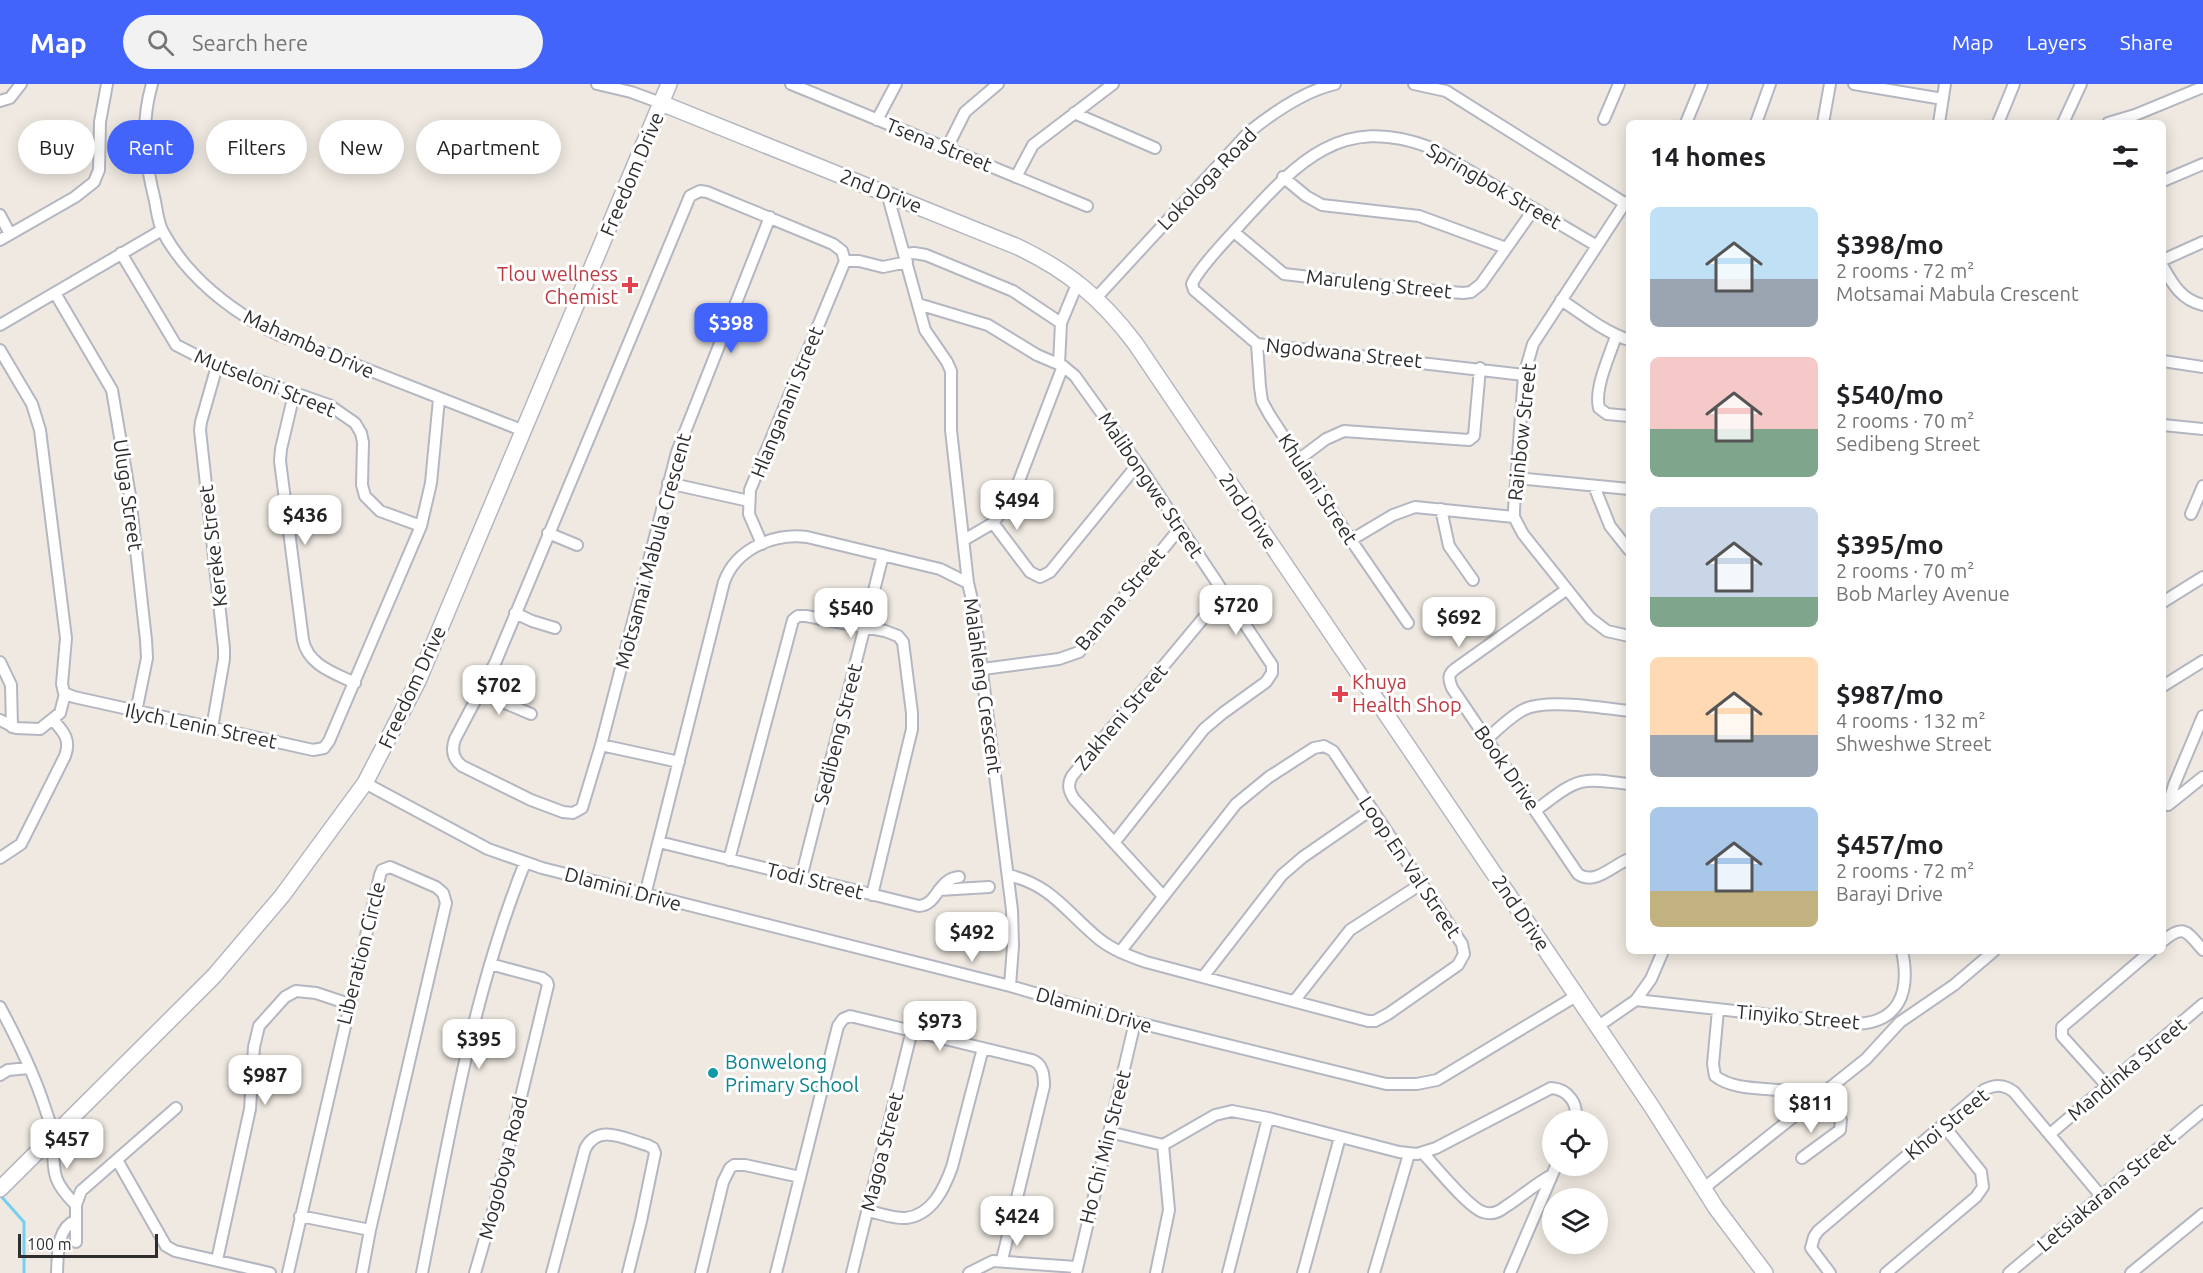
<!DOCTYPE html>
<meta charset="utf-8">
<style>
:root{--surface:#fff;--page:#f2f2f2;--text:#202124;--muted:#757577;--accent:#4264fb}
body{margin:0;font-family:Ubuntu,sans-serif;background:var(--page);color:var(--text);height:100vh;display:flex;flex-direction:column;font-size:22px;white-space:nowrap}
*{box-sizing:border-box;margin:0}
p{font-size:20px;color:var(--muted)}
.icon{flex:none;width:33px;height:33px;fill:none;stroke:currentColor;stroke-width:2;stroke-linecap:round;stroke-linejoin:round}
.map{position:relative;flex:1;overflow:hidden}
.drawer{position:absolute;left:1626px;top:36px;width:540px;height:834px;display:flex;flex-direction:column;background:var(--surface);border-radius:9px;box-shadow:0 3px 15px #0003}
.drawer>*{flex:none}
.banner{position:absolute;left:18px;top:36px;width:570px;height:54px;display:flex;gap:12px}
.controls{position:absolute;left:1542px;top:1026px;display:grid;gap:12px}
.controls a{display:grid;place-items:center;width:66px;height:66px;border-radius:50%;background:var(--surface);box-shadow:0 3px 15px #0003;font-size:30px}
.scale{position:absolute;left:18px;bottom:15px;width:140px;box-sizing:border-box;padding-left:6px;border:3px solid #2e2e2e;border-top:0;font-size:16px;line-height:21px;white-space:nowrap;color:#2e2e2e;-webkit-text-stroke:4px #fff;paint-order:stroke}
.price{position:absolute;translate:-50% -51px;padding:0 14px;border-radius:12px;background:#fff;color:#222;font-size:20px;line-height:39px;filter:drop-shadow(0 2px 3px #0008)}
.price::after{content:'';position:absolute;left:50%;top:36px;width:18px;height:14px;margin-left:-9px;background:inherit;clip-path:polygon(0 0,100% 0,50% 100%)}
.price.active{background:var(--accent);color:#fff}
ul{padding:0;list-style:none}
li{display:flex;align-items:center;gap:18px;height:150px;padding:0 24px}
li span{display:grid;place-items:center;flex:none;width:168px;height:120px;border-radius:9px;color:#555}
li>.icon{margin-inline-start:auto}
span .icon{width:72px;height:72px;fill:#fffc;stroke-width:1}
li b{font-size:26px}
h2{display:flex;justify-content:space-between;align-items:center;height:72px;padding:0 24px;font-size:26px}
.chip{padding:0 21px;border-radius:27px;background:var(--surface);box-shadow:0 3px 15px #0003;font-size:21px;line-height:54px}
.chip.active{background:var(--accent);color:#fff}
header{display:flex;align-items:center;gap:36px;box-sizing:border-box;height:84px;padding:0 30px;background:var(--accent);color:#fff}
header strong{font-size:28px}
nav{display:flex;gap:33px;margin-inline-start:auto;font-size:21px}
.search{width:420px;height:54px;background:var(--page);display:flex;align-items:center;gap:15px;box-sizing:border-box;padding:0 21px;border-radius:33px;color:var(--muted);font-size:22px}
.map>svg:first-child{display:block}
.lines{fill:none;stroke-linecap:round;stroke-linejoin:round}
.stream{stroke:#75cff0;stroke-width:3}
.street-casing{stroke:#b4b7c1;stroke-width:14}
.secondary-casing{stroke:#b4b7c1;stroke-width:18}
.street{stroke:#fff;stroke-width:10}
.secondary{stroke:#fff;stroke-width:15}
.health-dot{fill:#e0444e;stroke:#fff;stroke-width:2}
.culture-dot{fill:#0f9aa8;stroke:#fff;stroke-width:2}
.labels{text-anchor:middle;stroke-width:6;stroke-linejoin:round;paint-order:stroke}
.street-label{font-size:20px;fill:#2e2e2e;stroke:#fff}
.health-label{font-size:20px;fill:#be3a42;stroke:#fff;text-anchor:end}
.culture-label{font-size:20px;fill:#0d838f;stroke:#fff;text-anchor:start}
</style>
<header>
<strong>Map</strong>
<div class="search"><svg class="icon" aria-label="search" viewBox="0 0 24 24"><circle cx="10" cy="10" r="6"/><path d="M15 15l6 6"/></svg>Search here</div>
<nav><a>Map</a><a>Layers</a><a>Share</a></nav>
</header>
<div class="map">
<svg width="2203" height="1189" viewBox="0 0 2203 1189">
<rect width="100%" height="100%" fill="#efe9e1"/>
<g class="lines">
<path class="stream" d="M0,1111L24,1138V1189"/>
<defs>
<path id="street" d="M152,0C140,41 145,77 155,117C157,127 158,139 163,148C187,193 232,228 277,250L524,347
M597,0L631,8L661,19
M791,0L1087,122
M1414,0L1446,7L1629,122
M1854,0L1943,15
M0,17L10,14L21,0
M1074,29L1155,64
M1604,35L1619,0
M877,36L896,0
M1686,39L1702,0
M1756,39L1770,0
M1823,39L1830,0
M1939,39L1945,0
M1998,39L2014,0
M2063,39L2081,0
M2108,39L2135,31L2203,3
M947,64L965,28L998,0
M1016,93L1033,61L1113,0
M1283,93L1306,112L1322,121L1419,132L1506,164
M2163,97L2203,80
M887,109L925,246L947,278L951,287V346L968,499
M1629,117L1625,119L1533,260L1524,291L1514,425V433L1523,450L1590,534L1607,547L1629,552
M0,131L10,150
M770,133L677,368L601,661L582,724L573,729L563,728L531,716L462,682C453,675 451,666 455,655L496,577L690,112L700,107L707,108L833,160L842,167L845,177
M1234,148L1284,190L1412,205L1463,209L1471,208L1481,200L1534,125
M0,156L75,113L94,98L99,86L100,38L107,0
M121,169L176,261L217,282L329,321L355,339L361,349L363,358L362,401L365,412L380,427L421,442
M905,170L914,169L926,171L1013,207L1061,239
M2163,176L2203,158
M845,177H859L883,183L907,178
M2163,183C2173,201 2182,216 2203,221
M55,209L112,306L130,412L146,556L147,574L136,628
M1096,214L1249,48C1274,28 1304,7 1335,0
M1561,216C1583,230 1604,248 1629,256
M918,220L988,241L1037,271L1063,282L1075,292L1138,380L1272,581V589L1266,598L1223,629L1204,645L1114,759
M0,241L162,146
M1616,252C1610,271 1594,304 1599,324L1607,330L1629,332
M1257,260L1260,303L1262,317L1269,330L1351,456L1408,539
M0,266L32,320L40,346L66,554L62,600L64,609L74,613L313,666L324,664L329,657L421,442L431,399L439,315
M2163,277L2203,283
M1059,280L1061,239L1078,198
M1063,282L1017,402L1008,420L993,439L1030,488L1040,493L1050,488L1138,380
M1524,291L1257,260L1194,206L1192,200C1198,185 1227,155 1238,143C1295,81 1338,29 1429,63L1597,162
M294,310L281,365L280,377L303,556C308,581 334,589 355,599
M2163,341L2203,345
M1298,376L1326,355L1344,347L1469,356L1474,352L1480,284
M1516,394L1629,405
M668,399L749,417
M1594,402L1610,442L1629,466
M1441,425L1449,462L1473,496
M2191,430L2203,402
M548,449L577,461
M964,456L993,439
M1351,456L1393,431L1415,423L1514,433
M762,460L749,430L750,406L845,177
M1566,506L1455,585C1447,591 1449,596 1452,604L1578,790C1595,802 1613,781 1629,775
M2163,518L2203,493
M515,529L532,537L555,544
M0,578L11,601L12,643
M983,585L1059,575L1079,568L1180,444
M2163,602L2203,577
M481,604L498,616L531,630
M0,636L16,644L40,645L60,629L65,610
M212,644L224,575V564L200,346L201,338L217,282
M1487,655C1498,645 1510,633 1523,626C1544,614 1604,624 1629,627
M601,661L679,678
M365,699L488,765L542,784L1010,902L1135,938L1386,1000H1417L1437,996L1576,912
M2168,721L2174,701L2203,632
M2168,721L2203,693
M1536,726C1549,717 1565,702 1581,698C1596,694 1614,699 1629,700
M659,758L919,822C938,821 937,795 959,793
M0,774L21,760L65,672C71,656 64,648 53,636
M729,776L793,536L798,532H806L885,547L898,552L903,558L912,629V645L872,811
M1008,791C1052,801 1067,829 1099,855C1113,866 1129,872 1146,878L1368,937H1375L1388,930L1458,881L1464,870L1462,860L1333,667L1324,662L1314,664L1269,693L1236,720L1120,868
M801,794L883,471
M939,806L989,803
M645,811L724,498C736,465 773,449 807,453L940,485L968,499L974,524L1012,826L1013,862L1010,902
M1163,812L1074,715C1069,707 1067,701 1072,692L1225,508
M2163,857C2184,839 2187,848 2203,866
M1203,893L1282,791L1303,773L1371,726
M1295,916L1350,846L1421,800
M1636,916L1852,940C1899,940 1911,909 1902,867
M0,923C17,955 34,989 45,1024C48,1033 53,1045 53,1055C54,1089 51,1096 76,1121
M1718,926L1713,980L1715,992C1741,1012 1788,999 1816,1015C1825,1020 1833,1029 1841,1036L1840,1046L1802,1074
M1597,943L1636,916L1651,895L1663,867
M0,991L8,986L29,984
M2107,1002L2062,952V943L2151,867
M1109,1048L1163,1061L1215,1031L1232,1027L1268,1034L1399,1068L1417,1070L1436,1064L1551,1004C1568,1005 1579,1020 1575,1036
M2050,1050L2203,920
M1423,1069C1434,1081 1469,1124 1483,1128C1491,1131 1499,1128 1505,1123C1521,1113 1535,1100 1552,1091
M117,1076L166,1162L175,1167L270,1189
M1704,1104L1866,975L1900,938L1954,901L1994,867
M868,1127C879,1129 894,1135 906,1134C932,1131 944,1105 952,1083L983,964
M300,1132L370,1146
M76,1158V1121L81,1107L176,1024
M217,1176L250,1025L254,963L259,942L285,913L296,907L316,909L349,920
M57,1189C58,1170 56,1145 76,1136
M288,1189L380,791L382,786L390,783L436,803L443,809L446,819L370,1146L362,1189
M422,1189C449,1053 473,907 525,779
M475,1189L495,1120L548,901L547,898L542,894L490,880
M552,1189L585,1065C598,1039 625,1055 647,1061L653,1064L655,1069L641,1137L628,1189
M701,1189L723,1098L730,1084L734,1081H745L800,1093
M776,1189L838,942L843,935L850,932L1032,976C1043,980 1044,991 1044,1002L1002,1176
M852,1189L912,946
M969,1189L993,1177L1076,1183
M1076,1189L1135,938
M1156,1189L1169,1126L1163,1061
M1228,1189L1268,1034
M1303,1189L1340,1053
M1374,1189L1409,1070
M1510,1189L1556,1082
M1830,1189L1811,1164L1814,1153L1818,1147L1984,1006C1995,1000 2004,1000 2014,1008L2101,1112
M1886,1189L1976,1113L1983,1103L1981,1088L1943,1041
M2009,1189L2203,1027
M2131,1189L2203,1130"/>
<path id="secondary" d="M661,19L1018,163C1068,187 1101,214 1135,259L1652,1023L1716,1124L1765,1189
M0,1105L214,892L282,812L365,699L418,597L669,0"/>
</defs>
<use href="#street" class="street-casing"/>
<use href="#secondary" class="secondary-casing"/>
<use href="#street" class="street"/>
<use href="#secondary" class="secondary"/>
</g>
<g class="health-dot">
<path d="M627 192h6v6h6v6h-6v6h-6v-6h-6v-6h6z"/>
<path d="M1337 601h6v6h6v6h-6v6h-6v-6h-6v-6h6z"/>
</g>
<circle class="culture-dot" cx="713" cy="989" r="6"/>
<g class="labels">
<g class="street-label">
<text transform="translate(939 61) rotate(22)" y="7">Tsena Street</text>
<text transform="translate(632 90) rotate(-67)" y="7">Freedom Drive</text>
<text transform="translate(1207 95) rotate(-46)" y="7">Lokologa Road</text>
<text transform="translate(1494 102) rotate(30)" y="7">Springbok Street</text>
<text transform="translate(881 107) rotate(22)" y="7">2nd Drive</text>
<text transform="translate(1379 200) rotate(6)" y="7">Maruleng Street</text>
<text transform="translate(309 260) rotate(24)" y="7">Mahamba Drive</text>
<text transform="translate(1344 269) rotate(6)" y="7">Ngodwana Street</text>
<text transform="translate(265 299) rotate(22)" y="7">Mutseloni Street</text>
<text transform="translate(787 318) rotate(-68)" y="7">Hlanganani Street</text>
<text transform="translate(1522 348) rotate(-84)" y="7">Rainbow Street</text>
<text transform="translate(1151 401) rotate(56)" y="7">Malibongwe Street</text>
<text transform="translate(1318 405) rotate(57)" y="7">Khulani Street</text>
<text transform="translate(128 411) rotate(82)" y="7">Uluga Street</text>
<text transform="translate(1248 427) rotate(56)" y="7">2nd Drive</text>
<text transform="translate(213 462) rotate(-97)" y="7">Kereke Street</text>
<text transform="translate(653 467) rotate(-75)" y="7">Motsamai Mabula Crescent</text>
<text transform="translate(1120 515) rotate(-50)" y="7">Banana Street</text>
<text transform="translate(983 602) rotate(82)" y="7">Malahleng Crescent</text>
<text transform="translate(412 603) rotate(-65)" y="7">Freedom Drive</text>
<text transform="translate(1121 633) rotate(-50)" y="7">Zakheni Street</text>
<text transform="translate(201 642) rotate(12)" y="7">Ilych Lenin Street</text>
<text transform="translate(838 650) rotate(-76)" y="7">Sedibeng Street</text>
<text transform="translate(1507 684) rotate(55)" y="7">Book Drive</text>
<text transform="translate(1410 783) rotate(56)" y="7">Loop En Val Street</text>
<text transform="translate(815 797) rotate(14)" y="7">Todi Street</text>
<text transform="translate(623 805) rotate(15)" y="7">Dlamini Drive</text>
<text transform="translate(1521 829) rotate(56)" y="7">2nd Drive</text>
<text transform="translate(361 869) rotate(-76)" y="7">Liberation Circle</text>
<text transform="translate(1094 926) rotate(16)" y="7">Dlamini Drive</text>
<text transform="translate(1798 933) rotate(5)" y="7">Tinyiko Street</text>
<text transform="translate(2127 985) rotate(-40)" y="7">Mandinka Street</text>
<text transform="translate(1947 1040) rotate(-39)" y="7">Khoi Street</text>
<text transform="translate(1105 1063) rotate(-76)" y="7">Ho Chi Min Street</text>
<text transform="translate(882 1068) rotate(-76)" y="7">Magoa Street</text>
<text transform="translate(503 1084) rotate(-76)" y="7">Mogoboya Road</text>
<text transform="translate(2106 1108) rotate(-40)" y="7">Letsiakarana Street</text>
</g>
<g class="health-label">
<text x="618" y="197">Tlou wellness<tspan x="618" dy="23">Chemist</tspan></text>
<text x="1352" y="605" text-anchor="start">Khuya<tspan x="1352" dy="23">Health Shop</tspan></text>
</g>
<g class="culture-label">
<text x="725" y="985">Bonwelong<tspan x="725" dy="23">Primary School</tspan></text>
</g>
</g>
</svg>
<div class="controls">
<a><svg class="icon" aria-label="locate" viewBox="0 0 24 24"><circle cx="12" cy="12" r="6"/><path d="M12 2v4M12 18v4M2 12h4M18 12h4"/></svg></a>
<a><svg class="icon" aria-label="layers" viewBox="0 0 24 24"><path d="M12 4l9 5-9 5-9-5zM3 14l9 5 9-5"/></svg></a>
</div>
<div class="scale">100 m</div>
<b class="price active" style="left:731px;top:270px">$398</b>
<b class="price" style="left:1017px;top:447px">$494</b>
<b class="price" style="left:305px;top:462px">$436</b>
<b class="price" style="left:1236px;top:552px">$720</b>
<b class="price" style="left:851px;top:555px">$540</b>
<b class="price" style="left:1459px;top:564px">$692</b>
<b class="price" style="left:499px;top:632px">$702</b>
<b class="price" style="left:972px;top:879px">$492</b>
<b class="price" style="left:940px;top:968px">$973</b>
<b class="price" style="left:479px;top:986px">$395</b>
<b class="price" style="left:265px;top:1022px">$987</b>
<b class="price" style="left:1811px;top:1050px">$811</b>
<b class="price" style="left:67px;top:1086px">$457</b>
<b class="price" style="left:1017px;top:1163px">$424</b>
<div class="banner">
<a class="chip">Buy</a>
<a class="chip active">Rent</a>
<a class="chip">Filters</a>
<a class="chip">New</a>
<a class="chip">Apartment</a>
</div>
<section class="drawer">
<h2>14 homes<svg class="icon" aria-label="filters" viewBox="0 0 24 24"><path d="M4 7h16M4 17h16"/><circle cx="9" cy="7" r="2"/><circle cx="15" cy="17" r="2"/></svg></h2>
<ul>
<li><span style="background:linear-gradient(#bfe0f5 60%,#9aa5b1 0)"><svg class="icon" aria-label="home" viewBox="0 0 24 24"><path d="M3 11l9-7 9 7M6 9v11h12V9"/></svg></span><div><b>$398/mo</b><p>2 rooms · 72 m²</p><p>Motsamai Mabula Crescent</p></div></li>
<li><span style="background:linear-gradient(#f6c9c9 60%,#7fa58c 0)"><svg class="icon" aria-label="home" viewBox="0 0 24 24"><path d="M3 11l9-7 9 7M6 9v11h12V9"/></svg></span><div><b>$540/mo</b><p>2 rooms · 70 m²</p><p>Sedibeng Street</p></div></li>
<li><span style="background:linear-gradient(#c9d6e8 75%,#7fa58c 0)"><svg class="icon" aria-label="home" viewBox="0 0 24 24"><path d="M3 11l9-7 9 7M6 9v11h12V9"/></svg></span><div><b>$395/mo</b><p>2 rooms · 70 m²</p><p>Bob Marley Avenue</p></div></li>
<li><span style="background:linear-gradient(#ffd9b3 65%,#9aa5b1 0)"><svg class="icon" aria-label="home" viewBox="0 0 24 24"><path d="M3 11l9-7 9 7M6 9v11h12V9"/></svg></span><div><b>$987/mo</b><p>4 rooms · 132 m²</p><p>Shweshwe Street</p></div></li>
<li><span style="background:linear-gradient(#a9c7e8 70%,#c2b280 0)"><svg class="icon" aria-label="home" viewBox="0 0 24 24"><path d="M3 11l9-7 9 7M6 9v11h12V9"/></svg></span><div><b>$457/mo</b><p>2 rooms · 72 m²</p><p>Barayi Drive</p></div></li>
</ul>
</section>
</div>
